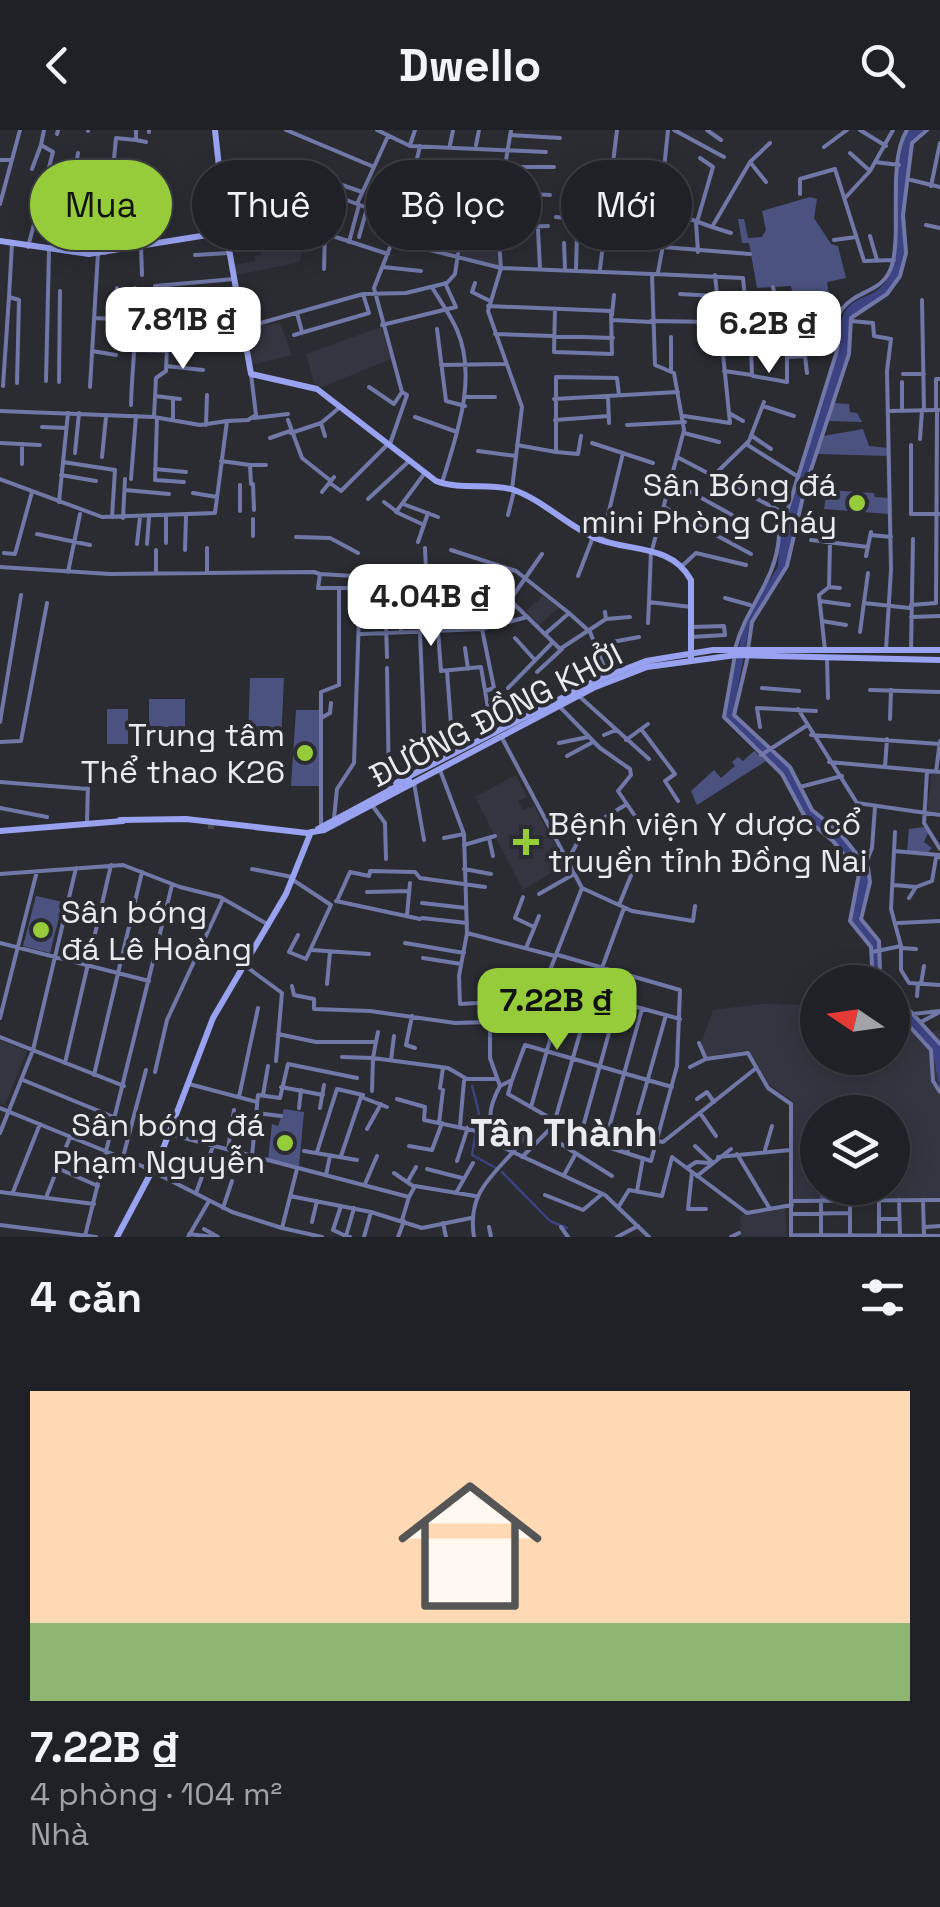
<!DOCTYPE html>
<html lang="vi">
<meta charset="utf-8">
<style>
:root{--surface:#202126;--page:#2d2e32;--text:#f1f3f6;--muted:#a2a3a7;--line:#3d3e43;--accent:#96cc39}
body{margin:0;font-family:"Space Grotesk",sans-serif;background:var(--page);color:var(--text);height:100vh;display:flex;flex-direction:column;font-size:38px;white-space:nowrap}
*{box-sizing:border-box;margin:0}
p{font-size:32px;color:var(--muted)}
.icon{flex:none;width:55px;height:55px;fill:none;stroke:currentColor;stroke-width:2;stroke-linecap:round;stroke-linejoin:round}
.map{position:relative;height:1107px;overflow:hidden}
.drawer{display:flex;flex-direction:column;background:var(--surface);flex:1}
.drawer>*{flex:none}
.top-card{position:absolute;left:30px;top:30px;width:880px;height:90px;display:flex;gap:20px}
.needle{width:65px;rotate:283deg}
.controls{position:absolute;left:800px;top:835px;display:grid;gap:20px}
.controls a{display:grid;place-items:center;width:110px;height:110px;border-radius:50%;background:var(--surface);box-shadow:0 5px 25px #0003,0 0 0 2px var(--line);font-size:50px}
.price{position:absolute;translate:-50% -85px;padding:0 22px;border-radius:20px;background:#fff;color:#222;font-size:32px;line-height:65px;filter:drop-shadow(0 2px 5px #0008)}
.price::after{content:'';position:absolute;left:50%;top:60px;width:30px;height:22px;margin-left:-15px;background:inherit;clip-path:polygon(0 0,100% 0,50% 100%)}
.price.current{background:var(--accent);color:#111}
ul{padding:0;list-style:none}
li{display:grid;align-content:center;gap:20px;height:530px;padding:0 30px}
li+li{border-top:2px solid var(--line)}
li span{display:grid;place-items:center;height:310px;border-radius:0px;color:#555}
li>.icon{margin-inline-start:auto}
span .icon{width:180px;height:180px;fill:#fffc;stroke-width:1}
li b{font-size:42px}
h2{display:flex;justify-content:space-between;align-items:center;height:120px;padding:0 30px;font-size:42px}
.tag{padding:0 35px;border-radius:45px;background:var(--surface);box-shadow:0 5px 25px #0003,0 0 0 2px var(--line);font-size:35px;line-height:90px}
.tag.current{background:var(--accent);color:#111}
header{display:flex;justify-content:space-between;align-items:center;height:130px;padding:0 30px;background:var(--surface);font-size:45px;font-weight:800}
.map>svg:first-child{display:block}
.built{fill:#343540}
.green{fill:#4c5280}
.water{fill:#3d4282}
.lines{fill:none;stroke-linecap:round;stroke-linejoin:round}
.stream{stroke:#3d4282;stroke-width:2.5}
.secondary-tunnel{stroke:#48494e;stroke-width:6;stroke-dasharray:6 3;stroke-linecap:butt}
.street{stroke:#7178a8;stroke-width:4}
.secondary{stroke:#98a2f0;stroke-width:6}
.poi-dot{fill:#96cc39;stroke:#2b2c32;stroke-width:4}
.labels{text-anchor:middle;stroke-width:8;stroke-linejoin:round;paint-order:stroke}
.poi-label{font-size:32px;fill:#eaebee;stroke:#2b2c32;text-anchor:end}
.street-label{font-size:32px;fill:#eaebee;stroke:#2b2c32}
.quarter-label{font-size:38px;font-weight:bold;fill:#eaebee;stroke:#2b2c32}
</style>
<header><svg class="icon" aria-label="back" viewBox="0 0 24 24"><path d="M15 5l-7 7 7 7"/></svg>Dwello<svg class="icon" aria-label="search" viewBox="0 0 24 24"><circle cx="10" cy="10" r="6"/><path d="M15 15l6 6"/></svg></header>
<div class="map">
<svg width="940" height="1107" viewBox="0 0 940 1107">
<rect width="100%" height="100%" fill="#2b2c32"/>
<path class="built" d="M448,67L498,72L499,136L437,119Z
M304,100L300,132L236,145L234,135L255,131V126L261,125L259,113L269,111V106Z
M203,185L239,187L241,201L202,196Z
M280,193L292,225L251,235L245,198Z
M381,197L391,229L322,257L314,253L306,224Z
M543,466L559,478L539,495L526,481Z
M932,642L940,643V682L927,681Z
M516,645L527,667L518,671L523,680L534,676L566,734L523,760L475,667Z
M761,874L817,875L818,928H892L893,879L917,906L940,900V1068L862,1069V1058H892V982H818L820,1069H794L793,971L768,954L748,920L707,927L700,916L713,880Z
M0,910L27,921L5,975L0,973Z
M785,1077L787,1107H741L740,1087L746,1082Z"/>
<path class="green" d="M810,67L817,69L814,88L831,114L838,116L846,148L827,152L832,183L804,191L802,184L797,185L791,156L757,158L749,113H742L738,89H744L748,108L762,107L766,100L762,81Z
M833,273L849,274L850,282L857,283L862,292L828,291Z
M863,299L869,316L888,318L889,326L818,324L823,306Z
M827,360L874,363L875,367L889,368V384L824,379Z
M250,548H284L281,611L248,609Z
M149,569H185V597H149Z
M107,579H128V614H107Z
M296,580H319V656H291Z
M754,621L766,631L697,675L691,661L714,640L721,648L735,636L732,632L738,627L743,631Z
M924,697L928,703L924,712L932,718L928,722L907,721L909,699Z
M36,766L63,772L50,823L23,816Z
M284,979L304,982L299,1036L268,1029L272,994L278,996Z
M820,1058H862V1069H820Z"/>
<path class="water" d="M908,0H924L911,12L902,85L904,122L899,145L887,163L850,187L847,224L804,358L786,435L749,497L733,585L789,637L811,681L842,706L867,739L869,752L859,786L882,820L879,840L885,852H875L872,818L851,791L859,743L834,710L806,688L783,643L725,587L745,488L778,437L780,406L839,219C837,150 875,183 892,140C899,121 893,105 894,85C894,68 900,14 908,0Z
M892,862L940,916V960L932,919L893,876Z"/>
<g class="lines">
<path class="stream" d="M472,956L479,983L472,1025L496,1038
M502,1042L550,1091L567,1098"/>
<path class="secondary-tunnel" d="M208,696H214"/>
<path class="street" d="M88,0V1
M149,0V2
M286,0L374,37L357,74
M377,0L410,16L546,22
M668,0L660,78L712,97L750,32L770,13
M674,0L724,27
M707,0L721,10
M860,0L886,16
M57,4L58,0
M510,5L560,8
M136,10L146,12
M410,15L415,0
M450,15L453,0
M476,15L479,0
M824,17L847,0
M850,23L870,41
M0,30H12
M750,32L766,52
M875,32L899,35
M218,33L288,36L362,62
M374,37L388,6
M505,37H554
M32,39L41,15
M451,41L501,45
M220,48L294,51
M911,50L940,57
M413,52L445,58
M931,56L940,13
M610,58L627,61
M325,62L400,90
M501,62L550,65
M800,64V49L835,39L864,131L894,130
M845,68L870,41L893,0
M0,74L20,0
M223,80L308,72
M556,87L605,92
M696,92L698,122
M697,92L713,37L700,28
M926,95L940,98
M712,97L731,103
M228,98L283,91
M498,98L548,96
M538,99L540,139
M603,106L663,113
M870,106L877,130
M359,107L367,78
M227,110L311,99L388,124
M834,110L856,107
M394,111L501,138L652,144L655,235L674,243L684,300L652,420
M349,112L359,75
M12,113L9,167L19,170L17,253
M564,113L565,139
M141,116L142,145
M28,117L53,22L41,15L44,0
M53,117L58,93L67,91L78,23
M663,117L750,124
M105,123L116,8L136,10V0
M195,125L229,123
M383,137L421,141
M501,138L488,181L522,277L512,359
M501,138L497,84L511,0
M324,139L325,103L336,66
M576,139L577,103
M600,139L617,0
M658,142L669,83
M654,144L743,148L747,188
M475,153L472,162L488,170
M433,159C441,172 451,186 457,200C478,249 456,306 442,353
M680,164L715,166
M922,170L924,280
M488,176L611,181L612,224L554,222L555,179
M158,182H178
M297,183L302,202
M612,185L614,165
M94,188L158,191L243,203
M612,190L651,192
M158,191L155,156L234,149
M651,191L716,192
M851,191L873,193L874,206L891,209L887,241L891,440L886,519
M116,192L117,158
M382,195L456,177L445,153
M243,198L363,164L406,163L447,153L455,144L458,124
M784,198L811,191L820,213H838
M437,199L446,271L465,276
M495,204L613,208
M294,205L369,183L363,164
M136,220L167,221
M92,221L116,225
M752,224L787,223L773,157
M789,227L805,226L807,243
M441,235L504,234
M166,236L203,240
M671,240V207
M724,241L752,245L750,189
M903,244H924
M753,246L787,252V223
M46,251L49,121
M59,252L60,161
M902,252V280
M3,256L9,167
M90,257L98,123
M369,257L394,274L402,262
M155,266L180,269
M608,266L609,293
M464,267H495
M173,268V289
M554,269L678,262
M131,275C132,233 138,200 135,158
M763,276L794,286
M936,280V249H940
M0,281L154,287L200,295L227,291
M889,281L939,280
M729,283L743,291
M684,286L730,293L715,145
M154,287L156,248L166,241L168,193
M415,287L457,302
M157,288L155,350L184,352
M254,288L288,284
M288,290L302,328L331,351
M555,290L609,286
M321,293L325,306
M206,295L207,265
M627,295L685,292
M42,297L66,298
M291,303L321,293L339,278
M684,303L719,312
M752,306L771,319
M270,308L290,301
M920,309L922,280
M0,313L40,315
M592,313L653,333
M390,314L407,265L402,262L374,158L405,79L420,16
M746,314L797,346
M517,315L556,322V247L617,248L619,265
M911,315V384H940
M478,321L516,326
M556,322L578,324L581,306
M75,323L79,283
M102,327L106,287
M677,327L786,384
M221,331L250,335L251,354
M63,332L115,340L112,387
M22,334V314
M250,335H266
M155,339L186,342
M424,344L396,382L424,395
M61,345L96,351
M712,347L749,311L764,272
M0,349L102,387L215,383L227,291L248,290L256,285L251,244
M131,349L136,286
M671,351L732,385
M330,353L341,361L387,315
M253,354L254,380
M645,355L668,360
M735,359L742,349L789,371
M125,360L169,364
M322,362L334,347
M193,363L217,367
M368,369L407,333
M59,372L68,283
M384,372L396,381
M403,374L438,387
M664,377L751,424
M240,381V355
M508,385L514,361
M123,388L125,349
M798,392L817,397
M37,404L90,415
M871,405L891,407
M253,406V389
M296,407L330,408L358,423
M602,410L623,323
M811,410L868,417
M418,412L428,383
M166,413V387
M137,414L140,387
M147,414L149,387
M425,418L429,502
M156,420V444
M185,420L186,386
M451,420L516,441L569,483L590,502L607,544
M651,420L649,472L691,477
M4,423L15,424L32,362
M866,426L871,402
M0,437L110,444L314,442L320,444L318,458H360L354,633L337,659L334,688
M681,437L696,423L746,435
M68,442L80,384
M207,443V418
M320,444L353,446
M578,446L593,407
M483,447L499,465
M470,450L482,499L527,487
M445,452L485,447L495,436
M829,457L830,412
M400,459L401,502
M385,461L387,527
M452,464L473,462
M725,468L750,475
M510,470L560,519L606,489L605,482
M820,471L849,475
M864,473L909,478
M911,475L936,473L937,280
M477,478L510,470L542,424
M911,487L940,486
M606,489L630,487
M822,491L846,495
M648,493L649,472
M691,497L724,496L725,505
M438,501L441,541L481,537L492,602
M860,502L868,443
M420,503L425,622
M361,504L482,499L494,558L485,561
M545,504L568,484
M691,507L725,505
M515,508L534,529
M596,515L639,507
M465,518L468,539
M735,519C747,474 776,452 779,406C799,346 817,284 836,224C841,210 833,191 842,179C857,159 884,163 892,135C902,100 887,32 907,0
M748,519L752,492L787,436L805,358L849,224L851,188L887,164L900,146L906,123L903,85L912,13L927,0
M911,519L913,409
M825,520L819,465L829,457L840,458
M735,525L724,587L782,644L806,689L833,711L859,744L850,791L871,817L873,852
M748,526L734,585L790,637L812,680L839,702L868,738L870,752L861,789L879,811L880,840L886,852
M827,528L828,568
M387,538L389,657
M447,541L453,621
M537,542L562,519
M508,558L553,512
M762,558L799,561
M870,560L940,562
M579,566L649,629
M559,576L600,618L630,639L631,645L618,661L635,686
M798,579L857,673L940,685
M321,588L330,583L331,573
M890,589L891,560
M0,592L21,465
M760,597L757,578L816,581
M641,599L675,644L665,651L678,671
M604,605L616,600
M811,605L940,614
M626,610L648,594
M0,612L21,611L47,473
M559,613L588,607
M761,625L806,596
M567,626L593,612
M829,632L940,642
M885,637L887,609
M440,640L464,704L467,803L459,846L460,874L494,872L533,884L582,758L501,606
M927,641L924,693L940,719
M936,642L940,611
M0,652L88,659
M414,653L424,710
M800,657L842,646
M372,675L385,693L386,729
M0,678L47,687
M87,693L88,652
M321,694V562L339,555V459
M603,701H604
M895,702L891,779L901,816
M444,708L464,704
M489,708L493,726
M464,715L495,706
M894,721L939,725
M567,732L584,700L627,674
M865,735L872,718L875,677
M252,739L292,747
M464,739L491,744
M0,744L123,735L180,757L220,767L269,795
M293,750L331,775L306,829L289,822L298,805
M894,755L916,757L932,751L936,728L940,727
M582,758L632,781L693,791L695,776
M367,762L409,761
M539,764L574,744
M523,767L515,788L534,797
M909,768L916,757
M336,771L420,789
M337,771L350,742L369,746L370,741L415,742L420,748L485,757
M422,773L466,778
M619,775L632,743
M407,785L410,753
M422,788L467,793
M898,793L940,791
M467,803L555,826
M0,813L149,851
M405,813L464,823
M526,818L539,786
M901,818L916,819
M312,820L369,824
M872,822L901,816V840L909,853L940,855
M423,828L461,834
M244,835L282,863L276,931
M602,838L624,778
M546,852L680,889
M327,854L330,822
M921,854L924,836
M292,856L294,865L314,869V879L370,881L455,893L490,892V928L500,956
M892,861L940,914
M917,866L918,854
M892,877L931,920L933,951L940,962
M913,884L940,881
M412,886L406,915L415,918
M0,888L37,741
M921,892L938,883
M278,904L316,912H376L373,928L448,938L467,949H495
M0,907L124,956
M376,912L378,902
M699,913L706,929L748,923L768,958L791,974V1107
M342,927L373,928L372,961
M391,930L394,906
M65,933L111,735
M690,937L706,929
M155,942L167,890L223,769
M94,945L142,742
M23,950L116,988
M512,950L508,964L592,1012L651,1031L677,936L680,860L558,825
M189,954L257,972
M281,957L323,965
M440,958L443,938
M263,965L268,936
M239,967L258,878
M397,969L425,977L424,990L491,1004
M697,969L707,962L714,972
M531,977L565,857
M0,978L142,1036L232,1082L282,1098L297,1039
M299,978L301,960
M320,978L324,955
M256,983L281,986
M700,983L716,1006
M555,990L591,865
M439,993L443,960
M460,996L464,951
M367,999L381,974
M0,1003L33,920L76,738
M169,1004L409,1067L415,1056L475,1066
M581,1004L625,845
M657,1011L663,1012L755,939
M561,1014L612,1046
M409,1016L432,1020L442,993
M604,1016L642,879
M695,1016L712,1032
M228,1019L234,980
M765,1020L772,996
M304,1021L357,1030
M317,1022L337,959L363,965
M627,1023L666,885
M737,1024L770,1079
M252,1026L258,965L280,968L288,934L357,948
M341,1026L361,967L387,977
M123,1027L146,940
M522,1027L557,992
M718,1027L790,1020
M457,1031L468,997
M57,1038L98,1056
M687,1038L696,1032L710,1033
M427,1039L462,1048
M692,1042L688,1079H706
M394,1043L413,1056
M326,1045L330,1026
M564,1045L575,1025
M697,1046L731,1019
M408,1051L416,1037
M365,1054L377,1026
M637,1061L643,1028
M0,1062L94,1074
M13,1062L40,994
M196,1063L213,1016
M456,1063L473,1033
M47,1065L70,1007
M545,1065L583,1080L602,1064
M290,1066L371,1082L422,1098L471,1088
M879,1070V1105
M899,1070L900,1105
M923,1070L924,1105
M792,1071L940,1070
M850,1071V1106
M821,1072V1107
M341,1076L333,1100L346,1106
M619,1076L629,1060L662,1066L672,1027L747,1083L792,1075
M223,1078L232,1051
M792,1084L850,1083
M879,1089H899
M402,1090L409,1067
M312,1092L317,1071
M443,1093L446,1107
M0,1095L96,1107
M489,1097L491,1107
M561,1097L568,1107
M925,1097L940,1096
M282,1098L322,1107
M204,1099L218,1107
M189,1104L213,1107
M791,1105L940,1106
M85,1106L172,755
M188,1107L209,1071
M350,1107L346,1106L354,1078
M364,1107L371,1082
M398,1107L404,1091
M474,1107C466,1057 499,1043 526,1006L505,991
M617,1107L638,1096
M649,1107L605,1065L500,1016C486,995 488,978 500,956L512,950L525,915L672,957
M731,1107L739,1103"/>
<path class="secondary" d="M215,0L226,102L251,244L317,259L436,351C462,361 489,352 514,360C542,370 567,395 595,408C627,422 671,413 691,450V528
M0,111L89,124L226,102
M396,653L597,550L646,531L713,520H940
M120,690L186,689L307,703L324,700L593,558L647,537L736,525L940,530
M318,699L409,650
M0,701L123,691
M117,1107L161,1024L213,888L286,764L311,702"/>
</g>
<g class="poi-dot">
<circle cx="857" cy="373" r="10"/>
<circle cx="305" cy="623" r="10"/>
<path d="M521 697h10v10h10v10h-10v10h-10v-10h-10v-10h10z"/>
<circle cx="41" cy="800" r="10"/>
<circle cx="285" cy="1013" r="10"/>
</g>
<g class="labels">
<g class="poi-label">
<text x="837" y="366">Sân Bóng đá<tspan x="837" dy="37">mini Phòng Cháy</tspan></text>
<text x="285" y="616">Trung tâm<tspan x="285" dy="37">Thể thao K26</tspan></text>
<text x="548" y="705" text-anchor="start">Bệnh viện Y dược cổ<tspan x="548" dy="37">truyền tỉnh Đồng Nai</tspan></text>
<text x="61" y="793" text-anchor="start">Sân bóng<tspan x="61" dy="37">đá Lê Hoàng</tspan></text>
<text x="265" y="1006">Sân bóng đá<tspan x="265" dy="37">Phạm Nguyễn</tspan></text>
</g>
<g class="street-label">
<text transform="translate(496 585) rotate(-27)" y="11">ĐƯỜNG ĐỒNG KHỞI</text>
</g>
<g class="quarter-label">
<text x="564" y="1016">Tân Thành</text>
</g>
</g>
</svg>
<div class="controls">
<a><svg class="needle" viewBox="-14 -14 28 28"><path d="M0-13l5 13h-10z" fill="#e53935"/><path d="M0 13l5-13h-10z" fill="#a2a3a7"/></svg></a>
<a><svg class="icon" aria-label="layers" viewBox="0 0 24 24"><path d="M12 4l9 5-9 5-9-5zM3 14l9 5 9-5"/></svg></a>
</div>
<b class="price" style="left:183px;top:242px">7.81B ₫</b>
<b class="price" style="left:769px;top:246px">6.2B ₫</b>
<b class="price" style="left:431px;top:519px">4.04B ₫</b>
<b class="price current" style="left:557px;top:923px">7.22B ₫</b>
<div class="top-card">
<a class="tag current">Mua</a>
<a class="tag">Thuê</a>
<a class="tag">Bộ lọc</a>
<a class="tag">Mới</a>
</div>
</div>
<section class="drawer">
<h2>4 căn<svg class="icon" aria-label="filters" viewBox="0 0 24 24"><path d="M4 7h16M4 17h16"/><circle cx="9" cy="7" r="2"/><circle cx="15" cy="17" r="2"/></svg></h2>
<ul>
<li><span style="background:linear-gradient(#ffd9b3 75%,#8fb573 0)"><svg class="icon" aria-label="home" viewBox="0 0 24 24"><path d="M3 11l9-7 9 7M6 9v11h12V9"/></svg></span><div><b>7.22B ₫</b><p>4 phòng · 104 m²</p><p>Nhà</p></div></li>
</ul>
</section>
